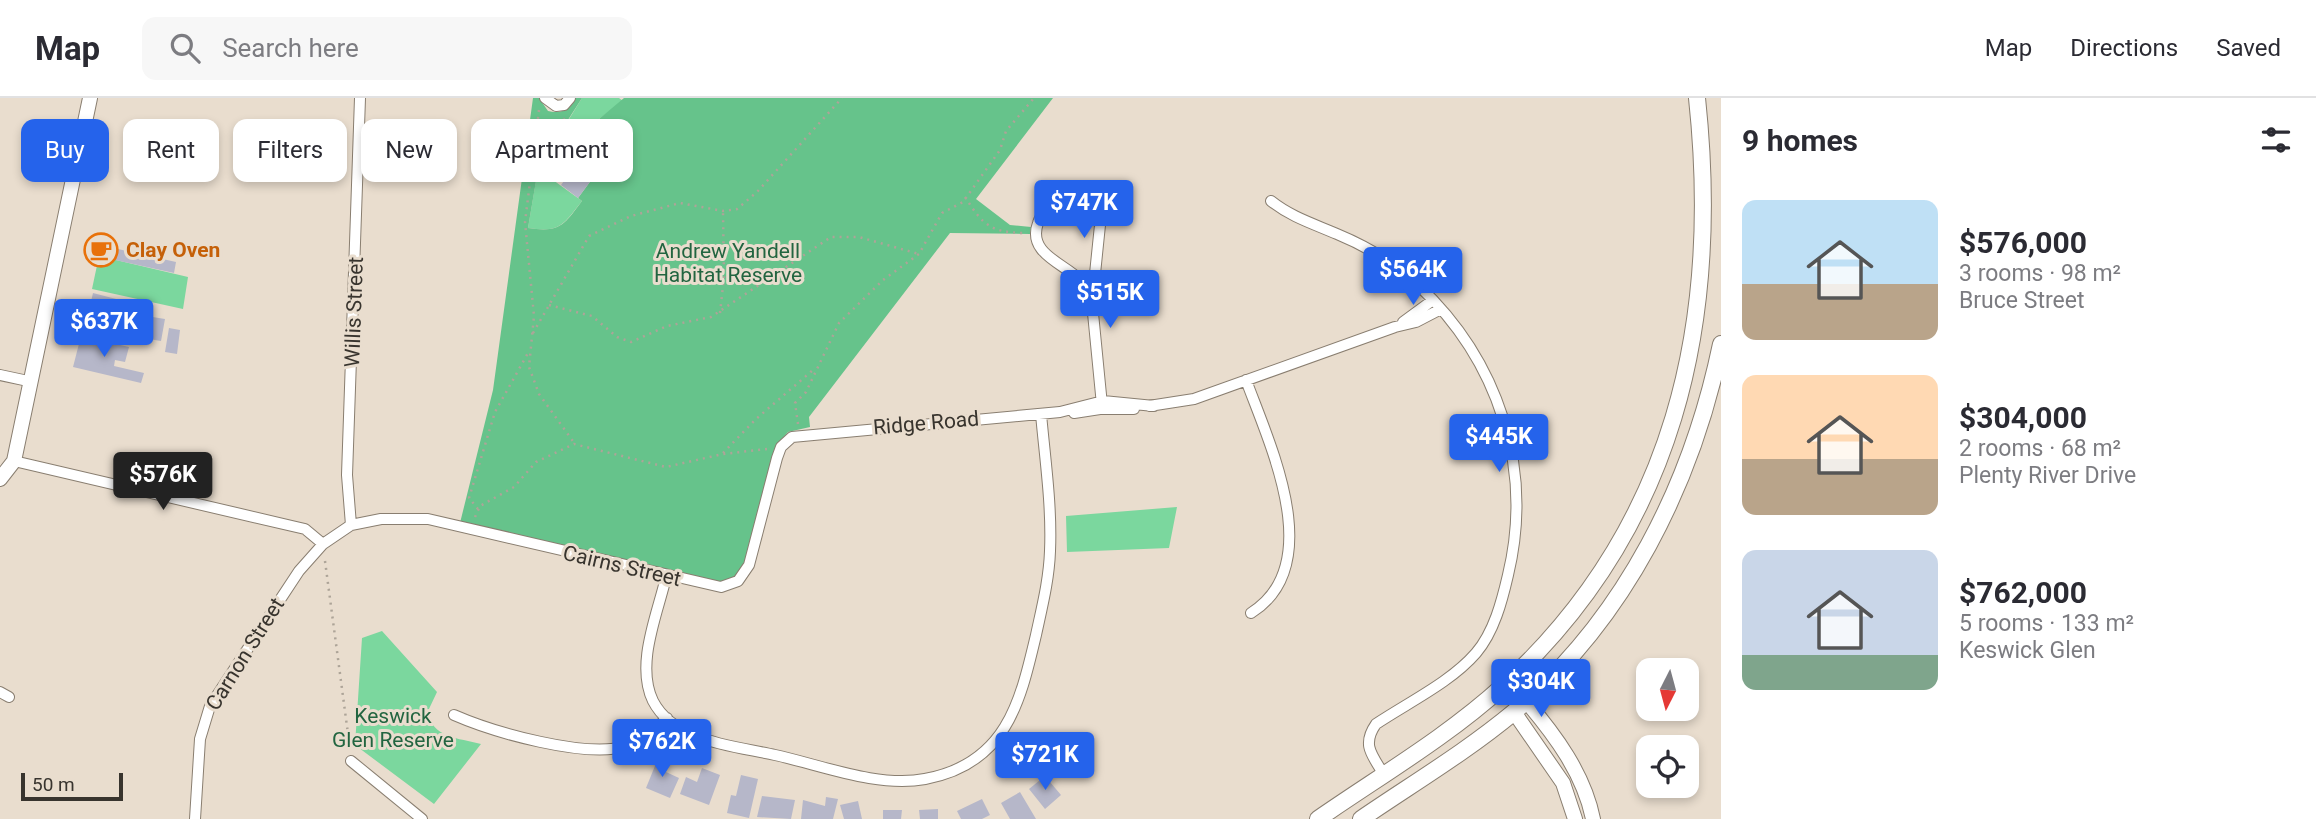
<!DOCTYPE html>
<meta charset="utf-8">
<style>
:root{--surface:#fff;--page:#f7f7f7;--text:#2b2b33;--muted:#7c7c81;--line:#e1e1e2;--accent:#2563eb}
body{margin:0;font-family:Roboto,sans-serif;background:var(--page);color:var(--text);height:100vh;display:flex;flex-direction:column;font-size:26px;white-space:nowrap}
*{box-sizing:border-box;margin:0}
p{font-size:23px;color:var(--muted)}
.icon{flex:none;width:38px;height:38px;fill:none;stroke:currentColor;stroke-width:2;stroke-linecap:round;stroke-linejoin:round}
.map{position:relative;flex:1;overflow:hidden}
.side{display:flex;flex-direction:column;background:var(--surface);width:595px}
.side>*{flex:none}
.guide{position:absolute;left:21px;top:21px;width:665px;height:63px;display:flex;gap:14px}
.needle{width:46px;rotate:186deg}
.buttons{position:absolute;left:1636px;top:560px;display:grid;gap:14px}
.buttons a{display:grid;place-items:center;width:63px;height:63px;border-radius:14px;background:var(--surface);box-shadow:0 4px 10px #0003;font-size:35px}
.scale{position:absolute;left:21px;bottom:18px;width:102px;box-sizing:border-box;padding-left:7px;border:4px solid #38342e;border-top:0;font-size:19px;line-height:24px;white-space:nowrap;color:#38342e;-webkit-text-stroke:5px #e9ddce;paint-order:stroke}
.price{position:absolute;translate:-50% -60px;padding:0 16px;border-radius:7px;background:var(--accent);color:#fff;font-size:23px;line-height:46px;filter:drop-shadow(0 2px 4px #0008)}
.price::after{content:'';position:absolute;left:50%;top:42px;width:21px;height:16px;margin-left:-10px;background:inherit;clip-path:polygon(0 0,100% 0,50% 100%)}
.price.active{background:#222;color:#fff}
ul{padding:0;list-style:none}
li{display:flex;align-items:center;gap:21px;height:175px;padding:0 21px}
li span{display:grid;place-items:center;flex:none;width:196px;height:140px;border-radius:14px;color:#555}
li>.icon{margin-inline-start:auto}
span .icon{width:84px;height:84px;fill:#fffc;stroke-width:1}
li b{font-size:30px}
h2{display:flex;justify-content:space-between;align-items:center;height:84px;padding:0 21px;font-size:30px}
.tag{padding:0 24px;border-radius:14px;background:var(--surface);box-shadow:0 4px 10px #0003;font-size:24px;line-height:63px}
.tag.active{background:var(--accent);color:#fff}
header{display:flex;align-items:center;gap:42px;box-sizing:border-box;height:98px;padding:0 35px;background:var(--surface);border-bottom:2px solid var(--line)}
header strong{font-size:33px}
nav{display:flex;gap:38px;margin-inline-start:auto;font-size:24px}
.search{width:490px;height:63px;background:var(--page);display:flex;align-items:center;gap:18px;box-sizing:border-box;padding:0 24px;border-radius:14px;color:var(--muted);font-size:26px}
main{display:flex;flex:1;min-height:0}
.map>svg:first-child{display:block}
.green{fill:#7bd79e}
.forest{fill:#66c38b;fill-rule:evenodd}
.building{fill:#b6b7c9}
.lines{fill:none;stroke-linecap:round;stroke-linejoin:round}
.street-casing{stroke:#897e70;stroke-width:12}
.secondary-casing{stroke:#897e70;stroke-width:16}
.primary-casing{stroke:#897e70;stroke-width:18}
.path{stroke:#ada498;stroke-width:2.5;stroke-dasharray:2 5;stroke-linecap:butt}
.street{stroke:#fff;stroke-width:10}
.secondary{stroke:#fff;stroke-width:14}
.primary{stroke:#fff;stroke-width:16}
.labels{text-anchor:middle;stroke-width:6;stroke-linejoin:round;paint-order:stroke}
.food-label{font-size:21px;font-weight:bold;fill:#c56008;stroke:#e9ddce;text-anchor:start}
.park-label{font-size:21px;fill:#226540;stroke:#e9ddce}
.street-label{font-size:21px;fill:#38342e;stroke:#e9ddce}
</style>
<header>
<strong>Map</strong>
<div class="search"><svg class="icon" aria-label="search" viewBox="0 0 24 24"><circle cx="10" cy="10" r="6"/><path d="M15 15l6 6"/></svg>Search here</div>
<nav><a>Map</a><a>Directions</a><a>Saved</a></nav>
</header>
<main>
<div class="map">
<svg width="1721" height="721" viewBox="0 0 1721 721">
<rect width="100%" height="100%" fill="#e9ddce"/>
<path class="green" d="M582,0H619L623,3L599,21L576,33L566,26Z
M541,53L553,61L549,67L559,74L553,82L582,103C563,127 560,135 528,130Z
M99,158L188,179L183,211L92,191Z
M1177,409L1169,450L1067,454L1066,418Z
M382,533L437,594L428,613C431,640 459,640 481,646L434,706L355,647L362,540Z"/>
<path class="forest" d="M533,0H539L548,13C561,16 571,12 575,0H582L566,25L576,33L599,21L624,0H1053L976,101L1010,127L1031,129L1030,136L950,135L809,319L810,329L788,334L778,346L746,462L734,480L721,485L460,425L493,292ZM570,39L582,48L576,56L598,73L578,100L582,103C564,127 560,135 528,130L541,54L553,61Z"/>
<path class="building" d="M570,39L582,48L576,56L598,73L578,100L561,87L567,79L562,75L565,71L553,61Z
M100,147L176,164L174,175L97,158Z
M93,195L120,202L112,235L85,229Z
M128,215L165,221L161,243L124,237Z
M169,230L180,232L177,256L165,254Z
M81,238L129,249L125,264L115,262L114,268L144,275L141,285L73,269Z
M659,658L671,663L666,674L679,680L670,700L646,690Z
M702,670L720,677L709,707L680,696L686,679L697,684Z
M741,677L758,681L749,720L727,715L731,697L736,698Z
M1045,678L1061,697L1045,711L1029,691Z
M1020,694L1036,721H1010L1001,705Z
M762,698L795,702L791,721L757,719Z
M826,699L838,701L833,721H801L803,702L825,708Z
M982,701L990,717L982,721H961L957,713Z
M858,703L862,721H844L840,707Z
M938,711V721H920L919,712Z
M883,712H902L901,721H883Z"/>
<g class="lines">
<defs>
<path id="street" d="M545,0L556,8L564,7L570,0
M1271,103C1291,119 1314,126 1337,136C1366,148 1395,165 1418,187C1498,262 1534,369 1508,477C1502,503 1494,534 1476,555C1451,584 1409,604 1376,626C1362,646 1371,656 1383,675
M1092,205C1088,197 1086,188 1079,181C1063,165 1027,155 1038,125C1041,115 1048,110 1057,106C1067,101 1078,105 1088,109L1100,127L1092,205L1102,307
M1403,224L1433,202
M0,277L28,283
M1246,282C1269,345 1328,467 1251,515
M1149,308L1194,301L1395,229L1416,224L1441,211
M1074,315L1100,311H1134
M14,363L292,428L305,431L323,446
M351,427L347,377L360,0
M666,479C658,515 635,566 653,603C674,644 735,648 775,657C821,667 878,690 925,681C1006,666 1020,605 1036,537C1042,509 1049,482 1050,453C1052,408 1045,361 1041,316
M0,594L9,599
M454,617C493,634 586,661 627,648C643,643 655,631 667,620
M351,663L422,721
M195,721L200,641L210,608L299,473L323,446L351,427L381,421H428L721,489L738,483L749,467L777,360L781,349L792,339L1060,314L1103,303L1154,308"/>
<path id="secondary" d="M0,381L14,363L90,0
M1526,603C1555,637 1584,676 1593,721
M1514,614L1563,685L1575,721"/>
<path id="primary" d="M1318,721C1380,678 1447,639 1503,588C1675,431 1721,225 1697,0
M1361,721C1412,686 1466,654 1514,614C1625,521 1692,386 1721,246"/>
</defs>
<use href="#street" class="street-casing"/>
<use href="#secondary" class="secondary-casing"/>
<use href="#primary" class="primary-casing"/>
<path class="path" d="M539,12L525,124L534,218L529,269L539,296L575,346
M551,60L555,55L548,50L559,36L564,20
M965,99C983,127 990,134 1023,135
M549,207L592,218L617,239L631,244L667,228L711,219L831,139H859L919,156
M720,215L724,179L723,114
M533,235L589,138L631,118L680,105L723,113L737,111L757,94L842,0
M798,326L795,305L806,294L839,225L883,182L919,156L942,115L963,104L1000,52L1006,33L1034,0
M723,355L756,321L813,272
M478,411L469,400L495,314L528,255
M475,419L480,408L514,389L536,364L574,346L666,369L723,356L767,351
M325,463L350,651"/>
<use href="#street" class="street"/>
<use href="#secondary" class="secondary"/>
<use href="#primary" class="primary"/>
</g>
<defs>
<symbol id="cafe-ring" viewBox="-11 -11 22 22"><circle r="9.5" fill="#e9ddce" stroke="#e8710a" stroke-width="1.5"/><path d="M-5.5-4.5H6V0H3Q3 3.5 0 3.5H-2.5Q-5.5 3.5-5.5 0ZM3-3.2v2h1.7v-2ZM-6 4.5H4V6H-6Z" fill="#e8710a"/></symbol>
</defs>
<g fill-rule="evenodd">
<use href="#cafe-ring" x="82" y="133" width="38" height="38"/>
</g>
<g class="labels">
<g class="food-label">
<text x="126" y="159">Clay Oven</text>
</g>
<g class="park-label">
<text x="728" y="160">Andrew Yandell<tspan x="728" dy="24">Habitat Reserve</tspan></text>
<text x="393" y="625">Keswick<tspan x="393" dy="24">Glen Reserve</tspan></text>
</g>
<g class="street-label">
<text transform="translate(354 214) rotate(-88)" y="7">Willis Street</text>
<text transform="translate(926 325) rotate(-5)" y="7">Ridge Road</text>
<text transform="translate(622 468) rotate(13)" y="7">Cairns Street</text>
<text transform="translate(245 556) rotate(-58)" y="7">Carnon Street</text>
</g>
</g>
</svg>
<div class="buttons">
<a><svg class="needle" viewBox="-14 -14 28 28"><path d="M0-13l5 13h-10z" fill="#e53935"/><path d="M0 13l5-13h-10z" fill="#7c7c81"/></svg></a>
<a><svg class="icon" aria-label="locate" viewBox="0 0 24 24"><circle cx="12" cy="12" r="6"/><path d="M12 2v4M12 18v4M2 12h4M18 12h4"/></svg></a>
</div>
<div class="scale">50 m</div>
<b class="price" style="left:1084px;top:142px">$747K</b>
<b class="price" style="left:1413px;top:209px">$564K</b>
<b class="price" style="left:1110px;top:232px">$515K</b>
<b class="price" style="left:104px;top:261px">$637K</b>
<b class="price" style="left:1499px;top:376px">$445K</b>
<b class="price active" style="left:163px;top:414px">$576K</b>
<b class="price" style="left:1541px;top:621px">$304K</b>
<b class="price" style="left:662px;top:681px">$762K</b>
<b class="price" style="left:1045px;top:694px">$721K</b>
<div class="guide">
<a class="tag active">Buy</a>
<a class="tag">Rent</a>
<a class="tag">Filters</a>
<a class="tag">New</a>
<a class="tag">Apartment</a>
</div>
</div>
<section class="side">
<h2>9 homes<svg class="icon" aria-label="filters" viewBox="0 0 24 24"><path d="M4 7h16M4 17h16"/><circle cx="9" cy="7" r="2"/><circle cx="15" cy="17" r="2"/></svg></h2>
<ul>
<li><span style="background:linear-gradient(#bfe0f5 60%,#b9a48a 0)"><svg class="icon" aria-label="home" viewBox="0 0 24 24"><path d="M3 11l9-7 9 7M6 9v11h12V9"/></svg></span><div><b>$576,000</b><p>3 rooms · 98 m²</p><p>Bruce Street</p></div></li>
<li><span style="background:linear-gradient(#ffd9b3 60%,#b9a48a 0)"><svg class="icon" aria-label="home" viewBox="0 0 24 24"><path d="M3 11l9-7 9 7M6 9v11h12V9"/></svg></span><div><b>$304,000</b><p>2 rooms · 68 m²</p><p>Plenty River Drive</p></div></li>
<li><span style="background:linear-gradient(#c9d6e8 75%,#7fa58c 0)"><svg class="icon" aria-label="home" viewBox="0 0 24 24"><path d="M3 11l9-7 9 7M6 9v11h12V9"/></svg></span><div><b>$762,000</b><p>5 rooms · 133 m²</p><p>Keswick Glen</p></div></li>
</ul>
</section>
</main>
